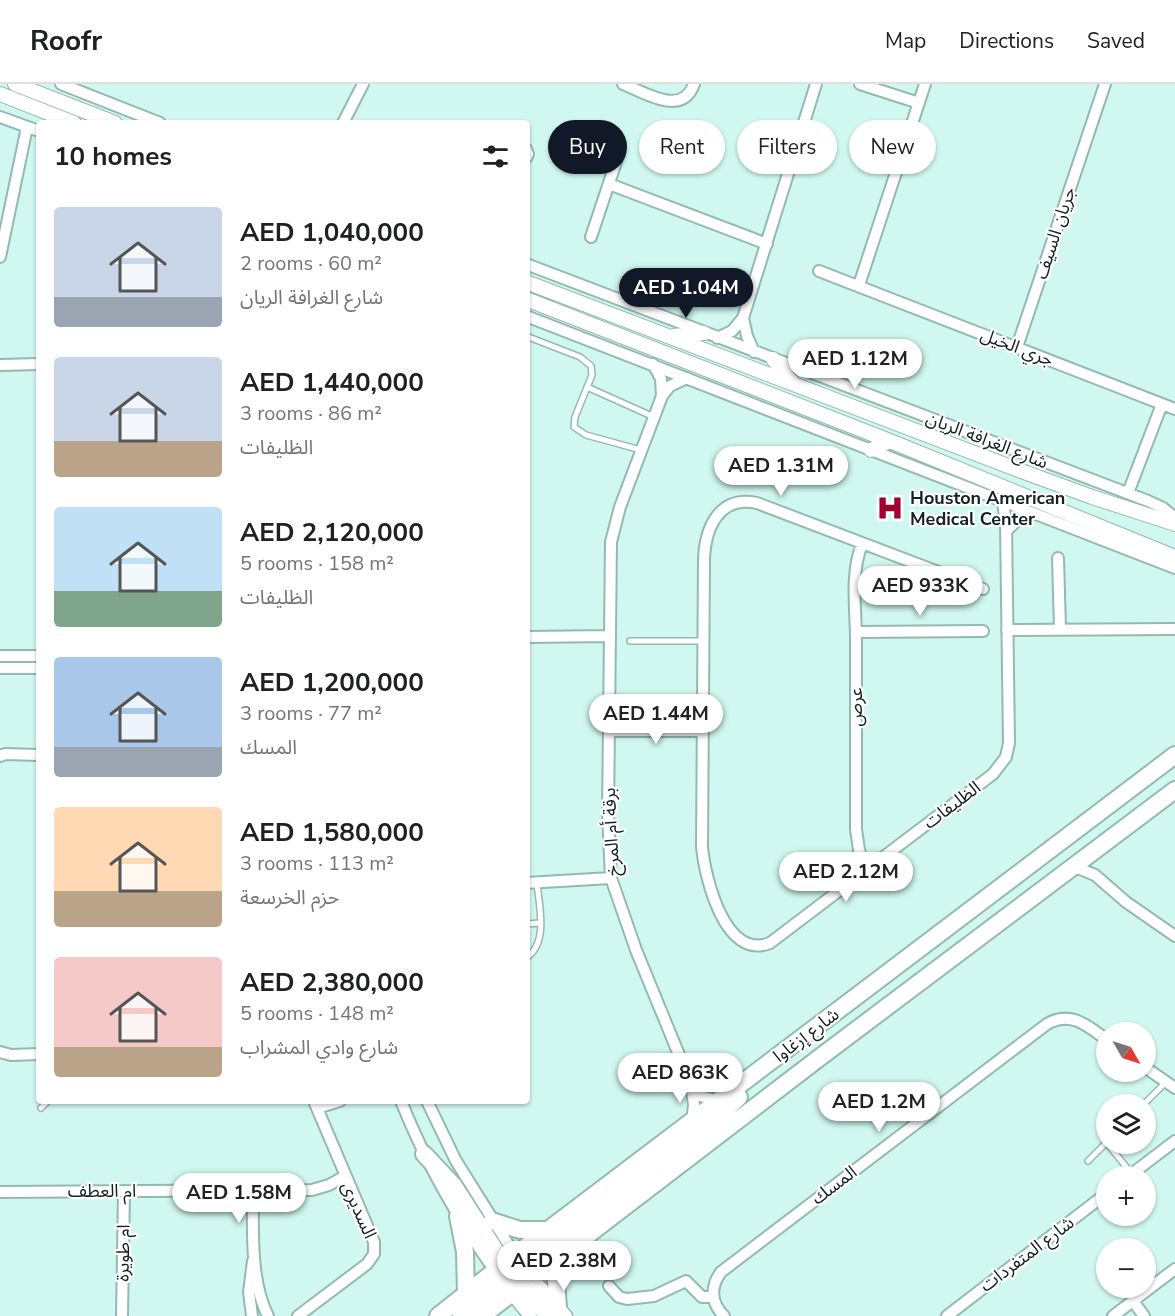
<!DOCTYPE html>
<meta charset="utf-8">
<style>
:root{--surface:#fff;--page:#f2f2f2;--text:#202124;--muted:#757577;--line:#e0e0e0;--accent:#111827}
body{margin:0;font-family:"Nunito Sans","Noto Sans Arabic",sans-serif;background:var(--page);color:var(--text);height:100vh;display:flex;flex-direction:column;font-size:22px;white-space:nowrap}
*{box-sizing:border-box;margin:0}
p{font-size:20px;color:var(--muted)}
.icon{flex:none;width:33px;height:33px;fill:none;stroke:currentColor;stroke-width:2;stroke-linecap:round;stroke-linejoin:round}
.map{position:relative;flex:1;overflow:hidden}
.drawer{position:absolute;left:36px;top:36px;width:494px;height:984px;display:flex;flex-direction:column;background:var(--surface);border-radius:6px;box-shadow:0 2px 4px #0004}
.drawer>*{flex:none}
.hud{position:absolute;left:548px;top:36px;width:537px;height:54px;display:flex;gap:12px}
.needle{width:39px;rotate:129deg}
.tools{position:absolute;left:1096px;top:938px;display:grid;gap:12px}
.tools a{display:grid;place-items:center;width:60px;height:60px;border-radius:50%;background:var(--surface);box-shadow:0 2px 4px #0004;font-size:30px}
.price{position:absolute;translate:-50% -51px;padding:0 14px;border-radius:21px;background:#fff;color:#222;font-size:20px;line-height:39px;filter:drop-shadow(0 2px 3px #0008)}
.price::after{content:'';position:absolute;left:50%;top:36px;width:18px;height:14px;margin-left:-9px;background:inherit;clip-path:polygon(0 0,100% 0,50% 100%)}
.price.on{background:var(--accent);color:#fff}
ul{padding:0;list-style:none}
li{display:flex;align-items:center;gap:18px;height:150px;padding:0 18px}
li span{display:grid;place-items:center;flex:none;width:168px;height:120px;border-radius:6px;color:#555}
li>.icon{margin-inline-start:auto}
span .icon{width:72px;height:72px;fill:#fffc;stroke-width:1}
li b{font-size:26px}
h2{display:flex;justify-content:space-between;align-items:center;height:72px;padding:0 18px;font-size:26px}
.tag{padding:0 21px;border-radius:27px;background:var(--surface);box-shadow:0 2px 4px #0004;font-size:21px;line-height:54px}
.tag.on{background:var(--accent);color:#fff}
header{display:flex;align-items:center;gap:36px;box-sizing:border-box;height:84px;padding:0 30px;background:var(--surface);border-bottom:2px solid var(--line)}
header strong{font-size:28px}
nav{display:flex;gap:33px;margin-inline-start:auto;font-size:21px}
.map>svg:first-child{display:block}
.lines{fill:none;stroke-linecap:round;stroke-linejoin:round}
.service-casing{stroke:#94b9b3;stroke-width:8}
.minor-casing{stroke:#94b9b3;stroke-width:14}
.tertiary-casing{stroke:#94b9b3;stroke-width:15}
.secondary-casing{stroke:#94b9b3;stroke-width:16}
.primary-casing{stroke:#94b9b3;stroke-width:20}
.service{stroke:#fff;stroke-width:5}
.minor{stroke:#fff;stroke-width:10}
.tertiary{stroke:#fff;stroke-width:12}
.secondary{stroke:#fff;stroke-width:14}
.primary{stroke:#fff;stroke-width:16}
.labels{text-anchor:middle;stroke-width:4.5;stroke-linejoin:round;paint-order:stroke}
.street-label{font-size:18px;fill:#13221f;stroke:#fff}
.poi-label{font-size:18px;font-weight:bold;fill:#13221f;stroke:#fff;text-anchor:start}
</style>
<header>
<strong>Roofr</strong>
<nav><a>Map</a><a>Directions</a><a>Saved</a></nav>
</header>
<div class="map">
<svg width="1175" height="1232" viewBox="0 0 1175 1232">
<rect width="100%" height="100%" fill="#d0f8f0"/>
<g class="lines">
<defs>
<path id="service" d="M526,252L580,273L591,282L592,291L575,333L574,343L586,351L641,366
M587,303L654,333
M630,557H703
M526,840L540,839
M526,874C549,859 539,822 537,799
M1144,1020L1166,998
M41,1024L48,1017
M1106,1058L1132,1090
M1088,1077L1107,1058"/>
<path id="minor" d="M61,0L160,39
M623,0C646,9 682,33 694,0
M860,0L919,19
M0,33L39,47
M343,39L363,0
M526,65L528,70L526,74
M609,100L767,160
M591,153L619,69
M0,173L27,43
M526,180L1148,417L1163,424L1175,434
M819,187L1175,325
M859,201L925,0
M526,232L1175,484
M743,234L747,252L754,268
M717,254L732,247L743,234L816,0
M1017,263L1105,0
M653,280L661,295L662,312
M0,281L39,280
M687,294L670,302L662,312L620,423L611,458L608,730L611,794L636,866L691,1000L694,1021L692,1038
M1128,409L1162,320
M1006,447L1027,427
M862,460C850,491 856,523 856,556C856,619 856,682 856,745L859,766L866,786
M1058,474L1060,545
M983,505L757,419C719,411 705,444 704,476L702,763C705,794 725,877 770,859L993,690L1006,673L1009,659L1006,440L1003,418
M1007,546L1175,545
M856,548L983,547
M526,553L610,552
M0,572H39
M0,584H39
M609,647H702
M0,672L5,670L39,671
M1073,782L1095,791L1126,818L1175,852
M526,799L611,794
M0,968L11,971L39,970
M1146,984L1175,1004
M691,1001L700,1012L719,1017
M401,1017C425,1077 457,1134 495,1187
M427,1017L456,1077L515,1171
M317,1024L340,1017
M1129,1092L1175,1057
M253,1105C253,1145 250,1197 268,1232
M0,1108L312,1106L329,1101L345,1092
M609,1202L619,1213L627,1215L654,1212L686,1197L702,1213H713
M1133,1217L1144,1232
M122,1232L124,1107
M252,1232L249,1208L253,1177
M298,1232L367,1180L374,1170V1158L314,1017
M724,1232C711,1219 710,1203 721,1188L1047,940C1071,926 1088,942 1107,956
M947,1232L1107,1109
M1113,1232L1175,1185"/>
<path id="tertiary" d="M527,1188L566,1232
M508,1205L530,1232"/>
<path id="secondary" d="M15,0L115,39
M0,10L74,39
M526,198L1024,388L1092,413L1175,440
M526,215L890,357L1175,473
M674,252L704,249
M773,275L793,299
M871,366L890,357"/>
<path id="primary" d="M424,1070L454,1102L504,1180L511,1187
M458,1132L465,1168L466,1211
M492,1137L520,1146H549
M515,1195L548,1232
M512,1210L515,1195L523,1183L710,1041L739,1013
M558,1224L556,1196L564,1169
M438,1232L515,1171L1175,671
M461,1232L504,1200L513,1185
M482,1232L819,974L1175,706"/>
</defs>
<use href="#service" class="service-casing"/>
<use href="#minor" class="minor-casing"/>
<use href="#tertiary" class="tertiary-casing"/>
<use href="#secondary" class="secondary-casing"/>
<use href="#primary" class="primary-casing"/>
<use href="#service" class="service"/>
<use href="#minor" class="minor"/>
<use href="#tertiary" class="tertiary"/>
<use href="#secondary" class="secondary"/>
<use href="#primary" class="primary"/>
</g>
<defs>
<symbol id="hospital-bare" viewBox="-9 -9 18 18"><path d="M-5-5h3v3.5h4V-5h3V5h-3V1.5h-4V5h-3Z" fill="#a10131" stroke="#fff" stroke-width="2.5" paint-order="stroke"/></symbol>
</defs>
<g fill-rule="evenodd">
<use href="#hospital-bare" x="871" y="405" width="38" height="38"/>
</g>
<g class="labels">
<g class="street-label">
<text transform="translate(1055 149) rotate(-72)" y="6">جريان السيف</text>
<text transform="translate(1017 263) rotate(21)" y="6">جري الخيل</text>
<text transform="translate(987 356) rotate(21)" y="6">شارع الغرافة الريان</text>
<text transform="translate(856 623) rotate(-90)" y="6">عرص</text>
<text transform="translate(952 721) rotate(-37)" y="6">الظليفات</text>
<text transform="translate(611 748) rotate(-93)" y="6">برقة أم المرخ</text>
<text transform="translate(806 951) rotate(-37)" y="6">شارع إزغاوا</text>
<text transform="translate(834 1101) rotate(-37)" y="6">المسك</text>
<text x="102" y="1113">ام العطف</text>
<text transform="translate(359 1126) rotate(66)" y="6">السديرى</text>
<text transform="translate(123 1169) rotate(-89)" y="6">ام طويرة</text>
<text transform="translate(1027 1170) rotate(-37)" y="6">شارع المتفردات</text>
</g>
<g class="poi-label">
<text x="910" y="420">Houston American<tspan x="910" dy="21">Medical Center</tspan></text>
</g>
</g>
</svg>
<div class="tools">
<a><svg class="needle" viewBox="-14 -14 28 28"><path d="M0-13l5 13h-10z" fill="#e53935"/><path d="M0 13l5-13h-10z" fill="#757577"/></svg></a>
<a><svg class="icon" aria-label="layers" viewBox="0 0 24 24"><path d="M12 4l9 5-9 5-9-5zM3 14l9 5 9-5"/></svg></a>
<a>+</a>
<a>−</a>
</div>
<b class="price on" style="left:686px;top:235px">AED 1.04M</b>
<b class="price" style="left:855px;top:306px">AED 1.12M</b>
<b class="price" style="left:781px;top:413px">AED 1.31M</b>
<b class="price" style="left:920px;top:533px">AED 933K</b>
<b class="price" style="left:656px;top:661px">AED 1.44M</b>
<b class="price" style="left:846px;top:819px">AED 2.12M</b>
<b class="price" style="left:680px;top:1020px">AED 863K</b>
<b class="price" style="left:879px;top:1049px">AED 1.2M</b>
<b class="price" style="left:239px;top:1140px">AED 1.58M</b>
<b class="price" style="left:564px;top:1208px">AED 2.38M</b>
<div class="hud">
<a class="tag on">Buy</a>
<a class="tag">Rent</a>
<a class="tag">Filters</a>
<a class="tag">New</a>
</div>
<section class="drawer">
<h2>10 homes<svg class="icon" aria-label="filters" viewBox="0 0 24 24"><path d="M4 7h16M4 17h16"/><circle cx="9" cy="7" r="2"/><circle cx="15" cy="17" r="2"/></svg></h2>
<ul>
<li><span style="background:linear-gradient(#c9d6e8 75%,#9aa5b1 0)"><svg class="icon" aria-label="home" viewBox="0 0 24 24"><path d="M3 11l9-7 9 7M6 9v11h12V9"/></svg></span><div><b>AED 1,040,000</b><p>2 rooms · 60 m²</p><p>شارع الغرافة الريان</p></div></li>
<li><span style="background:linear-gradient(#c9d6e8 70%,#b9a48a 0)"><svg class="icon" aria-label="home" viewBox="0 0 24 24"><path d="M3 11l9-7 9 7M6 9v11h12V9"/></svg></span><div><b>AED 1,440,000</b><p>3 rooms · 86 m²</p><p>الظليفات</p></div></li>
<li><span style="background:linear-gradient(#bfe0f5 70%,#7fa58c 0)"><svg class="icon" aria-label="home" viewBox="0 0 24 24"><path d="M3 11l9-7 9 7M6 9v11h12V9"/></svg></span><div><b>AED 2,120,000</b><p>5 rooms · 158 m²</p><p>الظليفات</p></div></li>
<li><span style="background:linear-gradient(#a9c7e8 75%,#9aa5b1 0)"><svg class="icon" aria-label="home" viewBox="0 0 24 24"><path d="M3 11l9-7 9 7M6 9v11h12V9"/></svg></span><div><b>AED 1,200,000</b><p>3 rooms · 77 m²</p><p>المسك</p></div></li>
<li><span style="background:linear-gradient(#ffd9b3 70%,#b9a48a 0)"><svg class="icon" aria-label="home" viewBox="0 0 24 24"><path d="M3 11l9-7 9 7M6 9v11h12V9"/></svg></span><div><b>AED 1,580,000</b><p>3 rooms · 113 m²</p><p>حزم الخرسعة</p></div></li>
<li><span style="background:linear-gradient(#f6c9c9 75%,#b9a48a 0)"><svg class="icon" aria-label="home" viewBox="0 0 24 24"><path d="M3 11l9-7 9 7M6 9v11h12V9"/></svg></span><div><b>AED 2,380,000</b><p>5 rooms · 148 m²</p><p>شارع وادي المشراب</p></div></li>
</ul>
</section>
</div>
